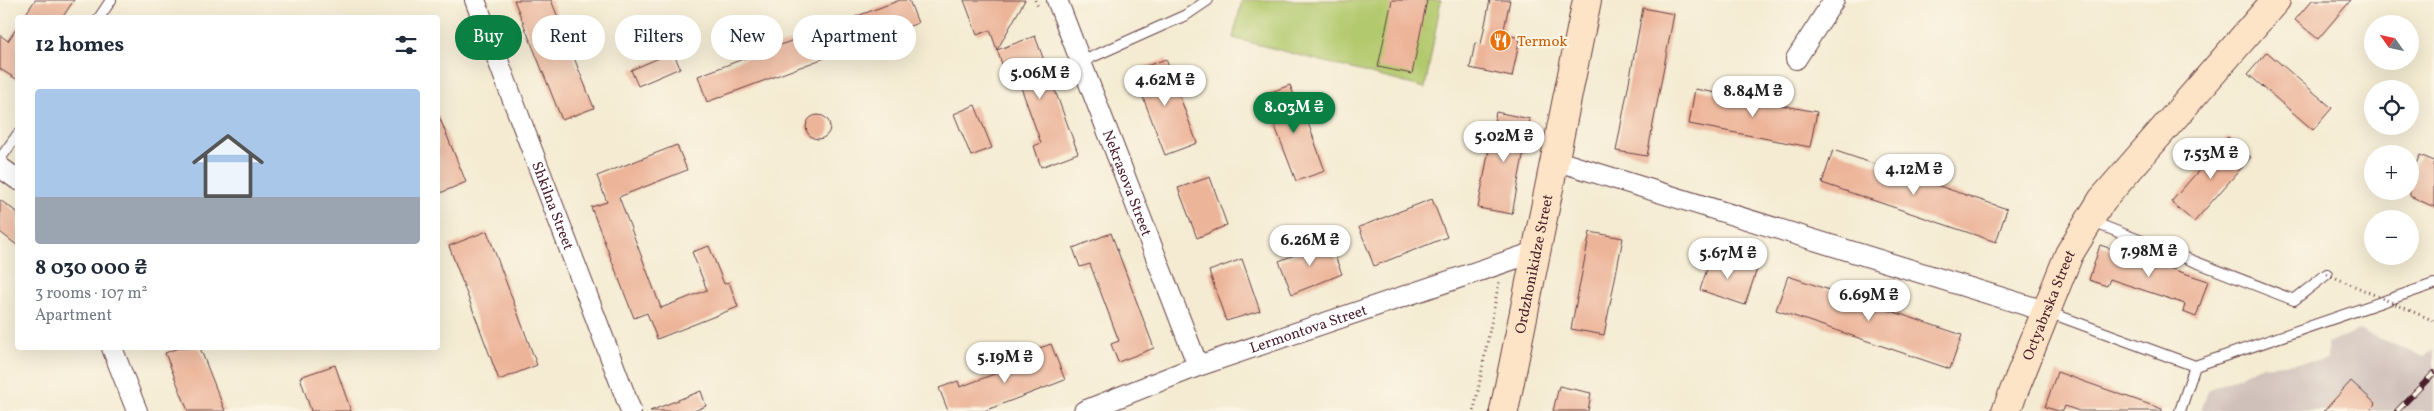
<!DOCTYPE html>
<meta charset="utf-8">
<style>
:root{--surface:#fff;--page:#f6f6f7;--text:#1f2937;--muted:#747a83;--accent:#0b8043}
body{margin:0;font-family:Vollkorn,serif;background:var(--page);color:var(--text);height:100vh;display:flex;flex-direction:column;font-size:19px;white-space:nowrap}
*{box-sizing:border-box;margin:0}
p{font-size:16px;color:var(--muted)}
.icon{flex:none;width:28px;height:28px;fill:none;stroke:currentColor;stroke-width:2;stroke-linecap:round;stroke-linejoin:round}
.map{position:relative;flex:1;overflow:hidden}
.details{position:absolute;left:15px;top:15px;width:425px;height:335px;display:flex;flex-direction:column;background:var(--surface);border-radius:5px;box-shadow:0 5px 20px #0002}
.details>*{flex:none}
.banner{position:absolute;left:455px;top:15px;width:475px;height:45px;display:flex;gap:10px}
.needle{width:32px;rotate:304deg}
.fabs{position:absolute;left:2364px;top:15px;display:grid;gap:10px}
.fabs a{display:grid;place-items:center;width:55px;height:55px;border-radius:50%;background:var(--surface);box-shadow:0 5px 20px #0002;font-size:25px}
.price{position:absolute;translate:-50% -42px;padding:0 11px;border-radius:18px;background:#fff;color:#222;font-size:16px;line-height:32px;filter:drop-shadow(0 1px 2px #0008)}
.price::after{content:'';position:absolute;left:50%;top:30px;width:15px;height:11px;margin-left:-8px;background:inherit;clip-path:polygon(0 0,100% 0,50% 100%)}
.price.active{background:var(--accent);color:#fff}
ul{padding:0;list-style:none}
li{display:grid;align-content:center;gap:10px;height:265px;padding:0 20px}
li span{display:grid;place-items:center;height:155px;border-radius:5px;color:#555}
li>.icon{margin-inline-start:auto}
span .icon{width:90px;height:90px;fill:#fffc;stroke-width:1}
li b{font-size:21px}
h2{display:flex;justify-content:space-between;align-items:center;height:60px;padding:0 20px;font-size:21px}
.tag{padding:0 18px;border-radius:22px;background:var(--surface);box-shadow:0 5px 20px #0002;font-size:18px;line-height:45px}
.tag.active{background:var(--accent);color:#fff}
.map>svg:first-child{display:block}
.industrial{fill:#cfc0ba}
.green{fill:#b2c96d;stroke:#7e744c}
.building{fill:#ecb499}
.lines{fill:none;stroke-linecap:round;stroke-linejoin:round}
.lane-casing{stroke:#643e44;stroke-width:12}
.street-casing{stroke:#643e44;stroke-width:22}
.secondary-casing{stroke:#643e44;stroke-width:30}
.path{stroke:#643e44;stroke-width:3;stroke-dasharray:1 4;stroke-linecap:butt}
.lane{stroke:#fff;stroke-width:10}
.street{stroke:#fff;stroke-width:20}
.secondary{stroke:#fee4c6;stroke-width:28}
.rail-casing{stroke:#4a1f2b;stroke-width:5.5}
.rail{stroke:#fcf5e5;stroke-width:4;stroke-dasharray:11;stroke-linecap:butt}
.path-bridge{stroke:#643e44;stroke-width:3;stroke-dasharray:1 4;stroke-linecap:butt}
.labels{text-anchor:middle;stroke-width:4.5;stroke-linejoin:round;paint-order:stroke}
.food-label{font-size:15px;fill:#c56008;stroke:#fcf5e5;text-anchor:start}
.street-label{font-size:15px;fill:#4a1f2b;stroke:#fcf5e5}
</style>
<div class="map">
<svg width="2434" height="411" viewBox="0 0 2434 411">
<rect width="100%" height="100%" fill="#fcf5e5"/>
<filter id="ink" filterUnits="userSpaceOnUse"><feTurbulence type="fractalNoise" baseFrequency=".02" numOctaves="2"/><feDisplacementMap in="SourceGraphic" scale="10" xChannelSelector="R" yChannelSelector="G"/><feConvolveMatrix kernelMatrix="1 2 1 2 8 2 1 2 1" color-interpolation-filters="sRGB"/></filter>
<filter id="wash" filterUnits="userSpaceOnUse"><feTurbulence type="fractalNoise" baseFrequency=".0096" numOctaves="4" result="noise"/><feDisplacementMap in="SourceGraphic" scale="20" xChannelSelector="R" yChannelSelector="G"/><feGaussianBlur stdDeviation="1.12" result="paint"/><feColorMatrix in="noise" values="0 0 0 0 0 0 0 0 0 0 0 0 0 0 0 0 0 1.4 0 .05"/><feComposite in="paint" operator="in"/></filter>
<g filter="url(#wash)">
<rect width="100%" height="100%" fill="#f4ebd2"/>
<path class="industrial" d="M2359,330L2424,357L2434,349V411H2201L2208,390L2263,366L2327,360V343Z"/>
<path class="green" d="M1242,0H1441L1425,88L1233,38Z"/>
<g id="blocks">
<path class="building" d="M35,0H74L62,18H23Z
M514,0H551L594,108L562,120Z
M900,0H909L918,23L707,102L698,76Z
M964,0H1025L997,50L990,30L977,35Z
M1392,0H1427L1412,74L1378,67Z
M1490,0H1510L1503,34L1520,38L1512,77L1470,68L1475,43L1481,44Z
M2312,0H2351L2318,39L2295,20Z
M1643,8L1674,14L1647,156L1616,151Z
M18,26V80L0,69V35L8,41Z
M1035,36L1078,153L1041,167L1034,146L1041,143L1014,68L1005,72L997,50Z
M673,52L680,68L638,86L631,70Z
M2267,52L2332,108L2313,130L2248,74Z
M1166,59L1197,143L1165,155L1133,71Z
M1290,85L1303,118L1306,117L1325,171L1296,181L1263,95Z
M1695,89L1817,112L1810,147L1689,124Z
M975,105L992,148L971,156L954,114Z
M1496,112L1530,119L1512,214L1478,208Z
M438,114L466,182L438,194Z
M806 127a12 12 0 1 1 24 0a12 12 0 1 1-24 0Z
M2228,137L2251,157L2194,222L2171,202Z
M677,145L687,170L619,197L661,308L707,290L692,252L709,246L724,284L729,282L738,307L657,339L647,313L634,318L591,207L607,202L597,176Z
M1833,150L2007,209L1996,242L1822,183Z
M2420,155L2434,161V207L2410,196V177Z
M1210,177L1227,225L1197,238L1178,188Z
M1432,199L1447,237L1374,266L1359,227Z
M0,200L18,213V246L0,232Z
M487,231L537,365L499,380L449,246Z
M1590,232L1623,238L1604,335L1571,329Z
M1111,233L1154,348L1118,362L1111,344L1119,341L1090,264L1080,267L1073,248Z
M1329,241L1342,274L1292,294L1279,261Z
M2100,245L2208,281L2196,317L2183,312L2185,304L2110,279L2107,286L2089,280Z
M1712,254L1757,269L1745,305L1700,290Z
M1242,259L1260,311L1226,321L1209,271Z
M1788,276L1962,335L1950,369L1776,310Z
M1051,344L1065,380L984,411H948L939,388L958,381L960,387L1034,359L1031,351Z
M178,348H200L225,411H188L165,353Z
M335,365L351,411H311L300,377Z
M2057,372L2162,409V411H2079L2065,406L2063,411H2058L2045,407Z
M2351,381L2376,404L2369,411H2324Z
M1559,386L1591,393L1588,411H1553Z
M701,391L706,406L694,411H650Z"/>
</g>
</g>
<g filter="url(#ink)">
<use href="#blocks" fill-opacity="0" stroke="#643e44" stroke-width="1"/>
<g class="lines">
<defs>
<path id="lane" d="M99,18L111,0
M1081,62L1186,15L1208,0
M0,159L18,134
M2090,221L2294,300L2327,274
M2048,312L2195,366L2434,284
M2180,411L2195,366"/>
<g id="street">
<path id="s1" d="M475,0L631,411"/>
<path id="s2" d="M1057,0L1198,366"/>
<path d="M1796,59L1834,0"/>
<path d="M1554,160L2045,311"/>
<path d="M0,167L18,180"/>
<path d="M112,348L137,411"/>
<path id="s3" d="M1084,411L1198,366L1535,252"/>
</g>
<g id="secondary">
<path id="s4" d="M1504,411L1587,0"/>
<path id="s5" d="M2006,411L2069,254L2102,200L2276,0"/>
</g>
</defs>
<use href="#lane" class="lane-casing"/>
<use href="#street" class="street-casing"/>
<use href="#secondary" class="secondary-casing"/>
<path class="path" d="M1035,0L1039,9
M1474,411L1499,282"/>
<use href="#lane" class="lane"/>
<use href="#street" class="street"/>
<use href="#secondary" class="secondary"/>
<defs>
<path id="rail" d="M2397,411L2434,373"/>
</defs>
<use href="#rail" class="rail-casing"/>
<use href="#rail" class="rail"/>
<path class="path-bridge" d="M2327,274L2434,321"/>
</g>
</g>
<defs>
<symbol id="restaurant-disc" viewBox="-11 -11 22 22"><circle r="9.5" fill="#e8710a" stroke="#fcf5e5"/><path d="M-5-6h1v4h1v-4h1v4h1v-4h1v5L-1.5 .5V6h-2V.5L-5-1ZM5-6V6H3V1.5H1.5Q1.5-4 5-6Z" fill="#fff"/></symbol>
</defs>
<g fill-rule="evenodd">
<use href="#restaurant-disc" x="1488" y="28" width="25" height="25"/>
</g>
<g class="labels">
<g class="food-label">
<text x="1517" y="46">Termok</text>
</g>
<g class="street-label">
<text dy="5" stroke="none"><textPath href="#s2" startOffset="196">Nekrasova Street</textPath></text>
<text dy="5" stroke="none"><textPath href="#s1" startOffset="220">Shkilna Street</textPath></text>
<text dy="5" stroke="none"><textPath href="#s4" startOffset="150">Ordzhonikidze Street</textPath></text>
<text dy="5" stroke="none"><textPath href="#s5" startOffset="114">Octyabrska Street</textPath></text>
<text dy="5" stroke="none"><textPath href="#s3" startOffset="239">Lermontova Street</textPath></text>
</g>
</g>
</svg>
<div class="fabs">
<a><svg class="needle" viewBox="-14 -14 28 28"><path d="M0-13l5 13h-10z" fill="#e53935"/><path d="M0 13l5-13h-10z" fill="#747a83"/></svg></a>
<a><svg class="icon" aria-label="locate" viewBox="0 0 24 24"><circle cx="12" cy="12" r="6"/><path d="M12 2v4M12 18v4M2 12h4M18 12h4"/></svg></a>
<a>+</a>
<a>−</a>
</div>
<b class="price" style="left:1040px;top:100px">5.06M ₴</b>
<b class="price" style="left:1165px;top:107px">4.62M ₴</b>
<b class="price" style="left:1753px;top:118px">8.84M ₴</b>
<b class="price active" style="left:1294px;top:134px">8.03M ₴</b>
<b class="price" style="left:1504px;top:163px">5.02M ₴</b>
<b class="price" style="left:2211px;top:180px">7.53M ₴</b>
<b class="price" style="left:1914px;top:196px">4.12M ₴</b>
<b class="price" style="left:1310px;top:267px">6.26M ₴</b>
<b class="price" style="left:2149px;top:278px">7.98M ₴</b>
<b class="price" style="left:1728px;top:280px">5.67M ₴</b>
<b class="price" style="left:1869px;top:322px">6.69M ₴</b>
<b class="price" style="left:1005px;top:384px">5.19M ₴</b>
<div class="banner">
<a class="tag active">Buy</a>
<a class="tag">Rent</a>
<a class="tag">Filters</a>
<a class="tag">New</a>
<a class="tag">Apartment</a>
</div>
<section class="details">
<h2>12 homes<svg class="icon" aria-label="filters" viewBox="0 0 24 24"><path d="M4 7h16M4 17h16"/><circle cx="9" cy="7" r="2"/><circle cx="15" cy="17" r="2"/></svg></h2>
<ul>
<li><span style="background:linear-gradient(#a9c7e8 70%,#9aa5b1 0)"><svg class="icon" aria-label="home" viewBox="0 0 24 24"><path d="M3 11l9-7 9 7M6 9v11h12V9"/></svg></span><div><b>8 030 000 ₴</b><p>3 rooms · 107 m²</p><p>Apartment</p></div></li>
</ul>
</section>
</div>
